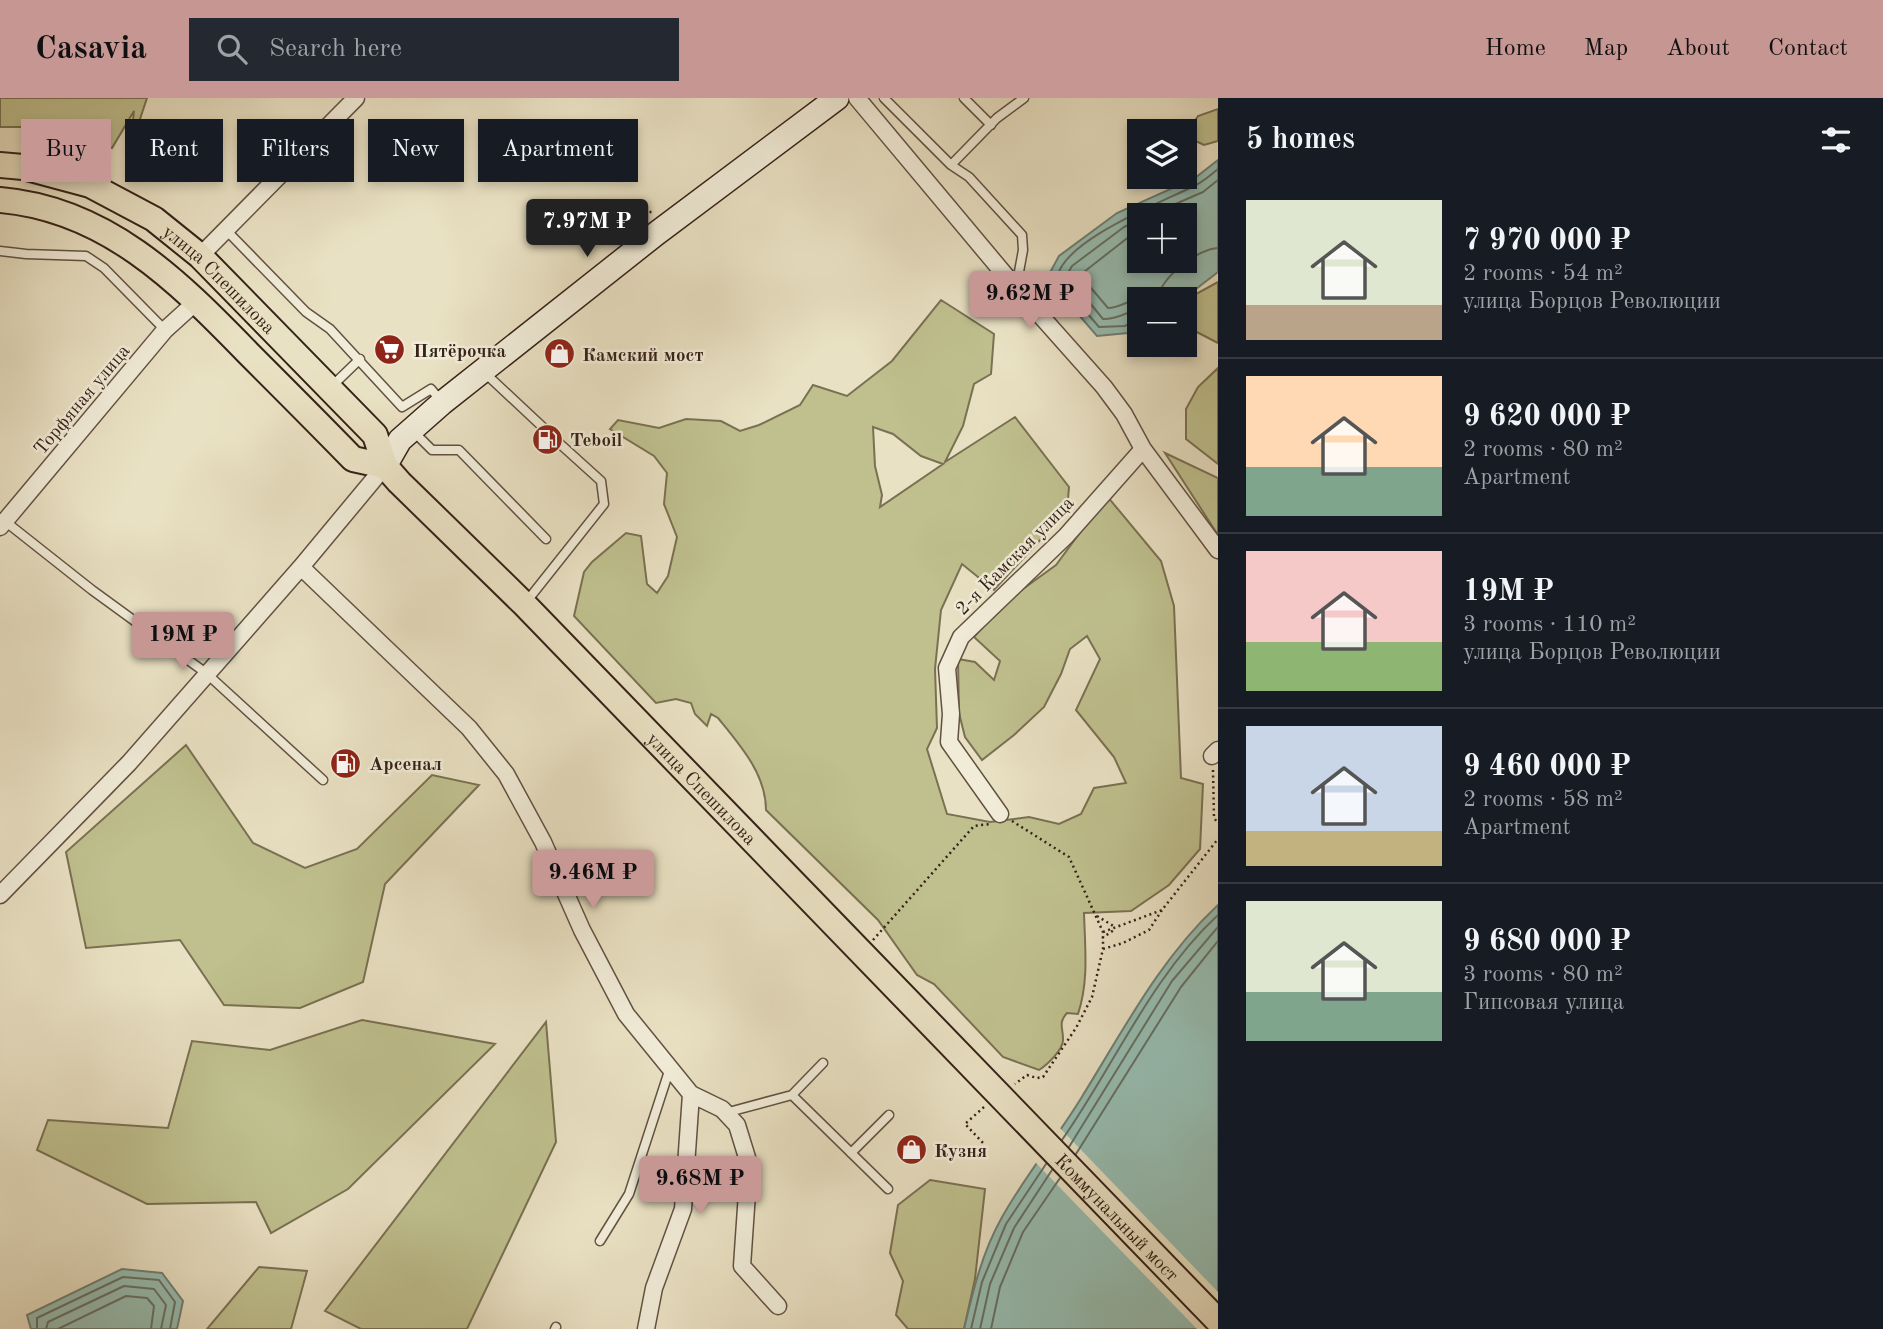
<!DOCTYPE html>
<meta charset="utf-8">
<style>
:root{--surface:#171b24;--page:#242831;--text:#f1f3f6;--muted:#9ea1a6;--line:#363941;--accent:#c59692}
body{margin:0;font-family:"Old Standard TT",serif;background:var(--page);color:var(--text);height:100vh;display:flex;flex-direction:column;font-size:26px;white-space:nowrap}
*{box-sizing:border-box;margin:0}
p{font-size:23px;color:var(--muted)}
.icon{flex:none;width:38px;height:38px;fill:none;stroke:currentColor;stroke-width:2;stroke-linecap:round;stroke-linejoin:round}
.map{position:relative;flex:1;overflow:hidden}
.side{display:flex;flex-direction:column;background:var(--surface);width:665px}
.side>*{flex:none}
.hud{position:absolute;left:21px;top:21px;width:665px;height:63px;display:flex;gap:14px}
.tools{position:absolute;left:1127px;top:21px;display:grid;gap:14px}
.tools a{display:grid;place-items:center;width:70px;height:70px;border-radius:0px;background:var(--surface);box-shadow:0 4px 10px #0003;font-size:35px}
.price{position:absolute;translate:-50% -60px;padding:0 16px;border-radius:7px;background:var(--accent);color:#111;font-size:23px;line-height:46px;filter:drop-shadow(0 2px 4px #0008)}
.price::after{content:'';position:absolute;left:50%;top:42px;width:21px;height:16px;margin-left:-10px;background:inherit;clip-path:polygon(0 0,100% 0,50% 100%)}
.price.current{background:#222;color:#fff}
ul{padding:0;list-style:none}
li{display:flex;align-items:center;gap:21px;height:175px;padding:0 28px}
li+li{border-top:2px solid var(--line)}
li span{display:grid;place-items:center;flex:none;width:196px;height:140px;border-radius:0px;color:#555}
li>.icon{margin-inline-start:auto}
span .icon{width:84px;height:84px;fill:#fffc;stroke-width:1}
li b{font-size:30px}
h2{display:flex;justify-content:space-between;align-items:center;height:84px;padding:0 28px;font-size:30px}
.pill{padding:0 24px;border-radius:0px;background:var(--surface);box-shadow:0 4px 10px #0003;font-size:24px;line-height:63px}
.pill.current{background:var(--accent);color:#111}
header{display:flex;align-items:center;gap:42px;box-sizing:border-box;height:98px;padding:0 35px;background:var(--accent);color:#111}
header strong{font-size:33px}
nav{display:flex;gap:38px;margin-inline-start:auto;font-size:24px}
.search{width:490px;height:63px;background:var(--page);display:flex;align-items:center;gap:18px;box-sizing:border-box;padding:0 24px;border-radius:0px;color:var(--muted);font-size:26px}
main{display:flex;flex:1;min-height:0}
.map>svg:first-child{display:block}
.green{fill:#bfc08e;stroke:#7a7053;stroke-width:2;fill-rule:evenodd}
.water{fill:#97beb2;stroke:#707f74;stroke-width:2;fill-rule:evenodd}
.pier{fill:#e9e1c3}
.lines{fill:none;stroke-linecap:round;stroke-linejoin:round}
.shore{stroke:#667065;stroke-width:2}
.lane-casing{stroke:#625143;stroke-width:11}
.street-casing{stroke:#625143;stroke-width:19}
.secondary-casing{stroke:#352118;stroke-width:26}
.primary-casing{stroke:#352118;stroke-width:28}
.path{stroke:#352118;stroke-width:2.5;stroke-dasharray:2 3.5;stroke-linecap:butt}
.lane{stroke:#f1ecd8;stroke-width:8}
.street{stroke:#f1ecd8;stroke-width:16}
.secondary{stroke:#f1ecd8;stroke-width:23}
.primary{stroke:#e9e1c3;stroke-width:24}
.labels{text-anchor:middle;stroke-width:5;stroke-linejoin:round;paint-order:stroke}
.street-label{font-size:19px;fill:#352118;stroke:#f1ecd8}
.poi-label{font-size:19px;font-weight:bold;fill:#352118;stroke:#f1ecd8;text-anchor:start}
</style>
<header>
<strong>Casavia</strong>
<div class="search"><svg class="icon" aria-label="search" viewBox="0 0 24 24"><circle cx="10" cy="10" r="6"/><path d="M15 15l6 6"/></svg>Search here</div>
<nav><a>Home</a><a>Map</a><a>About</a><a>Contact</a></nav>
</header>
<main>
<div class="map">
<svg width="1218" height="1231" viewBox="0 0 1218 1231">
<rect width="100%" height="100%" fill="#e9e1c3"/>
<filter id="stains"><feTurbulence type="fractalNoise" baseFrequency=".00286" numOctaves="4"/><feColorMatrix values="0 0 0 0 .2 0 0 0 0 .09 0 0 0 0 .02 0 0 0 .5 -.17"/></filter>
<radialGradient id="worn" r=".72"><stop offset=".6" stop-color="#630" stop-opacity="0"/><stop offset="1" stop-color="#630" stop-opacity=".3"/></radialGradient>
<path class="green" d="M0,0H147L130,51L134,13L112,50L23,29H0Z
M1218,11V43L1204,47L1185,38L1198,18Z
M1218,184V245L1189,230L1185,233V202Z
M941,202L994,236L991,276L974,286L963,328L945,364L1015,319L1069,389L1067,413L994,492L962,466L941,512L935,571L937,630L927,651L947,716L990,724L1029,719L1059,726L1081,716L1094,690L1126,685L1114,659L1076,612L1100,561L1087,538L1070,551L1061,576L1044,609L1014,637L982,662L965,639L959,615L958,561L975,564L994,582L1000,563L974,539L1005,504L1056,467L1107,398L1161,463L1174,508L1181,680L1203,686L1200,751L1169,787L1131,813L1084,815C1085,850 1089,883 1078,916L1067,915C1058,925 1063,929 1063,941C1064,951 1047,967 1039,972L1003,959L934,886L917,877L878,822L766,712C766,676 740,647 718,620L711,616L707,628L695,616L691,605L676,601L656,605L574,518L584,474L592,464L626,435L641,438L647,486L657,495L668,478L677,439L664,406L667,375L654,358L610,331L618,322L659,330L686,321L721,323L740,333L759,327L800,307L813,287L847,298L892,263ZM873,329L893,336L921,358L943,366L880,409L882,397L875,368Z
M1218,270V366L1186,341V311L1198,289Z
M1165,355L1218,380V437Z
M186,647L253,745L305,770L357,751L432,677L479,687L385,786L363,884L300,910L224,907L180,842L86,850L66,754Z
M362,922L495,946L348,1091L271,1135L256,1104L147,1106L37,1052L48,1022L168,1030L192,943L270,952Z
M546,924L556,1044L467,1231H361L325,1213Z
M930,1082L985,1091L975,1181L964,1231H908L896,1217L903,1183L890,1155L898,1107Z
M259,1169L307,1173L291,1231H207Z"/>
<path class="water" d="M1218,62V174L1183,201H1139V226L1128,235L1097,238L1047,180L1059,158L1117,115L1195,80ZM1139,117H1185V163H1139Z
M1218,807V1231H964C973,1193 982,1155 1001,1121C1025,1077 1058,1039 1083,997C1124,931 1160,861 1218,807Z
M122,1171L162,1175L183,1203L177,1231H31L27,1217Z"/>
<path class="pier" d="M1059,1029L1218,1194V1231H1197L1035,1064Z"/>
<g class="lines">
<path class="shore" d="M1150,117L1203,94L1218,82
M1139,122L1124,129L1072,168L1067,177L1103,221C1122,221 1125,213 1139,212
M1139,134L1130,138L1080,177L1108,210C1120,210 1127,202 1139,202
M1158,201C1160,180 1197,151 1218,150
M1139,221L1134,222L1125,228L1099,229L1057,180C1063,142 1163,104 1196,87C1204,83 1211,77 1218,71
M1062,1042C1114,968 1151,879 1218,817
M1069,1049L1172,883L1218,829
M1076,1056L1181,889L1218,843
M37,1231V1220L123,1179L159,1182L175,1204L170,1231
M46,1231L48,1224L124,1188L154,1191L166,1207L161,1231
M58,1231L126,1198L147,1200L154,1208L151,1231
M971,1231L982,1184L1006,1126L1046,1066
M980,1231L990,1186L1014,1130L1052,1072
M991,1231L1000,1189L1023,1134L1060,1080"/>
<defs>
<path id="lane" d="M884,0L951,67L969,79L1022,137L1023,152L1016,190
M964,0L991,27
M951,67L997,20L1024,0
M226,132L306,214L330,231L402,309L431,291L441,303
M0,153L26,156L86,158L104,170L165,232
M485,275L548,334
M332,288L360,261
M414,334L432,352H459L546,441
M6,424L92,492L206,575L323,682
M527,503L604,406L601,383L559,345
M792,997L823,965
M725,1015L792,997L888,1091
M851,1055L889,1017
M600,1143L629,1096L670,970
M555,1231L556,1229"/>
<path id="street" d="M857,0L1016,190L1104,289L1124,316L1143,351L1218,452
M200,158L356,0
M0,429L165,232L197,203
M301,469L469,630L506,676L543,744L582,832L626,916L691,996L722,1011L737,1027L749,1066L742,1168L778,1208
M1212,658L1218,652
M1000,716L949,644L951,616L947,570L961,539L1066,438L1143,351
M0,797L129,665L301,469L385,368
M646,1231L654,1190L683,1111L691,996"/>
<path id="secondary" d="M385,368L400,342L442,305L657,135L837,0"/>
<g id="primary">
<path id="s1" d="M0,67L23,69L90,87L154,121L200,158L375,337L385,368L399,384L524,506L1218,1223"/>
<path d="M0,102C106,111 177,182 248,255C283,290 318,325 353,361L385,368"/>
</g>
</defs>
<use href="#lane" class="lane-casing"/>
<use href="#street" class="street-casing"/>
<use href="#secondary" class="secondary-casing"/>
<use href="#primary" class="primary-casing"/>
<path class="path" d="M622,113L653,114
M1213,672L1214,720L1218,725
M1012,723L1069,759L1103,834V851L1092,899L1076,930L1043,979L1037,980L1027,977L1015,986
M1097,818L1115,829
M1103,834L1162,812L1218,741
M1102,840L1114,832
M873,842L974,728L990,726
M1103,851L1123,845L1149,832L1162,812
M984,1009L965,1026L985,1047"/>
<use href="#lane" class="lane"/>
<use href="#street" class="street"/>
<use href="#secondary" class="secondary"/>
<use href="#primary" class="primary"/>
</g>
<defs>
<symbol id="supermarket-disc" viewBox="-11 -11 22 22"><circle r="9.5" fill="#8f2418" stroke="#f1ecd8"/><path d="M-6-5.5h2.5l.6 2H6L4.5 2H-2.5L-4.4-4H-6ZM-1.5 3.2a1.3 1.3 0 1 0 .1 0ZM3 3.2a1.3 1.3 0 1 0 .1 0Z" fill="#fff"/></symbol>
<symbol id="shop-disc" viewBox="-11 -11 22 22"><circle r="9.5" fill="#8f2418" stroke="#f1ecd8"/><path d="M-5-2.5h2.3a2.7 3.5 0 0 1 5.4 0H5L5.5 6h-11ZM-1.5-2.5h3a1.5 2.3 0 0 0-3 0Z" fill="#fff"/></symbol>
<symbol id="fuel-disc" viewBox="-11 -11 22 22"><circle r="9.5" fill="#8f2418" stroke="#f1ecd8"/><path d="M-5.5-6h7V0h2V4h1.3V-2.5L3-4.5l.8-.8L6-3V5H2.5V1h-1V6h-7ZM-4.2-4.7v3.2H.2V-4.7Z" fill="#fff"/></symbol>
</defs>
<g fill-rule="evenodd">
<use href="#supermarket-disc" x="372" y="234" width="35" height="35"/>
<use href="#shop-disc" x="542" y="238" width="35" height="35"/>
<use href="#fuel-disc" x="530" y="324" width="35" height="35"/>
<use href="#fuel-disc" x="328" y="648" width="35" height="35"/>
<use href="#shop-disc" x="894" y="1034" width="35" height="35"/>
</g>
<g class="labels">
<g class="street-label">
<text dy="7" stroke="none"><textPath href="#s1" startOffset="254">улица Спешилова</textPath></text>
<text transform="translate(81 301) rotate(-50)" y="7">Торфяная улица</text>
<text transform="translate(1014 457) rotate(-45)" y="7">2-я Камская улица</text>
<text dy="7" stroke="none"><textPath href="#s1" startOffset="959">улица Спешилова</textPath></text>
<text dy="7" stroke="none"><textPath href="#s1" startOffset="1556">Коммунальный мост</textPath></text>
</g>
<g class="poi-label">
<text x="413" y="259">Пятёрочка</text>
<text x="582" y="263">Камский мост</text>
<text x="570" y="348">Teboil</text>
<text x="369" y="672">Арсенал</text>
<text x="934" y="1059">Кузня</text>
</g>
</g>
<rect width="100%" height="100%" filter="url(#stains)"/>
<rect width="100%" height="100%" fill="url(#worn)"/>
</svg>
<div class="tools">
<a><svg class="icon" aria-label="layers" viewBox="0 0 24 24"><path d="M12 4l9 5-9 5-9-5zM3 14l9 5 9-5"/></svg></a>
<a>+</a>
<a>−</a>
</div>
<b class="price current" style="left:587px;top:161px">7.97M ₽</b>
<b class="price" style="left:1030px;top:233px">9.62M ₽</b>
<b class="price" style="left:183px;top:574px">19M ₽</b>
<b class="price" style="left:593px;top:812px">9.46M ₽</b>
<b class="price" style="left:700px;top:1118px">9.68M ₽</b>
<div class="hud">
<a class="pill current">Buy</a>
<a class="pill">Rent</a>
<a class="pill">Filters</a>
<a class="pill">New</a>
<a class="pill">Apartment</a>
</div>
</div>
<section class="side">
<h2>5 homes<svg class="icon" aria-label="filters" viewBox="0 0 24 24"><path d="M4 7h16M4 17h16"/><circle cx="9" cy="7" r="2"/><circle cx="15" cy="17" r="2"/></svg></h2>
<ul>
<li><span style="background:linear-gradient(#dfe7d0 75%,#b9a48a 0)"><svg class="icon" aria-label="home" viewBox="0 0 24 24"><path d="M3 11l9-7 9 7M6 9v11h12V9"/></svg></span><div><b>7 970 000 ₽</b><p>2 rooms · 54 m²</p><p>улица Борцов Революции</p></div></li>
<li><span style="background:linear-gradient(#ffd9b3 65%,#7fa58c 0)"><svg class="icon" aria-label="home" viewBox="0 0 24 24"><path d="M3 11l9-7 9 7M6 9v11h12V9"/></svg></span><div><b>9 620 000 ₽</b><p>2 rooms · 80 m²</p><p>Apartment</p></div></li>
<li><span style="background:linear-gradient(#f6c9c9 65%,#8fb573 0)"><svg class="icon" aria-label="home" viewBox="0 0 24 24"><path d="M3 11l9-7 9 7M6 9v11h12V9"/></svg></span><div><b>19M ₽</b><p>3 rooms · 110 m²</p><p>улица Борцов Революции</p></div></li>
<li><span style="background:linear-gradient(#c9d6e8 75%,#c2b280 0)"><svg class="icon" aria-label="home" viewBox="0 0 24 24"><path d="M3 11l9-7 9 7M6 9v11h12V9"/></svg></span><div><b>9 460 000 ₽</b><p>2 rooms · 58 m²</p><p>Apartment</p></div></li>
<li><span style="background:linear-gradient(#dfe7d0 65%,#7fa58c 0)"><svg class="icon" aria-label="home" viewBox="0 0 24 24"><path d="M3 11l9-7 9 7M6 9v11h12V9"/></svg></span><div><b>9 680 000 ₽</b><p>3 rooms · 80 m²</p><p>Гипсовая улица</p></div></li>
</ul>
</section>
</main>
